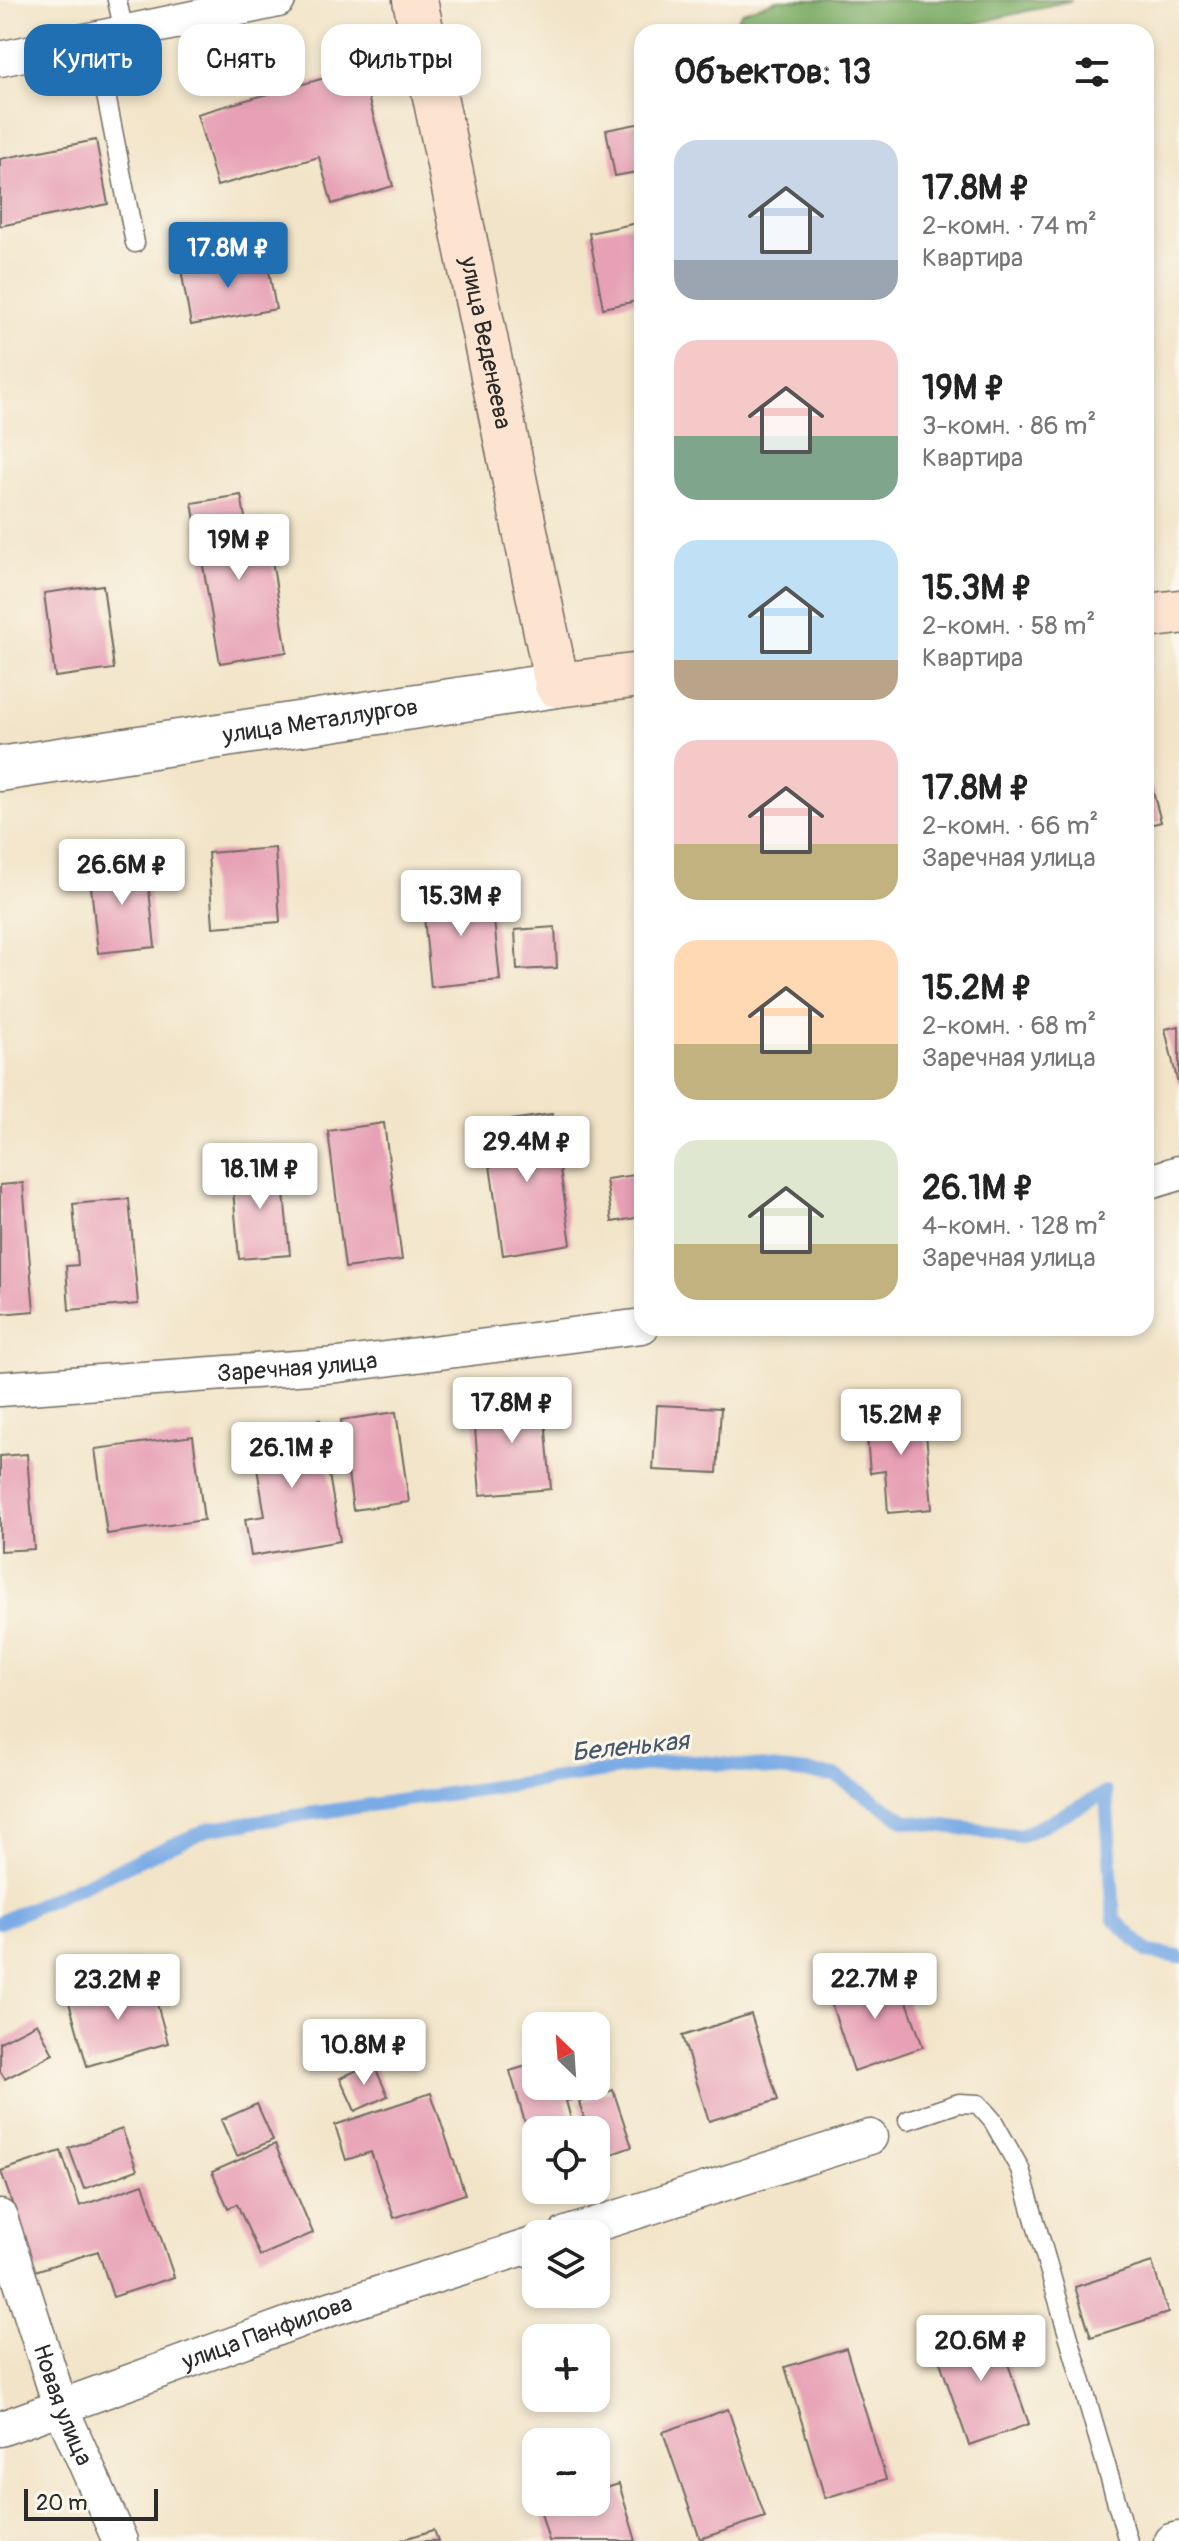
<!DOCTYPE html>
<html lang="ru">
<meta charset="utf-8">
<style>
:root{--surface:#fff;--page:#f6f6f6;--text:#222;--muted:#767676;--accent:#1f6fb2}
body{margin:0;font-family:Pangolin,sans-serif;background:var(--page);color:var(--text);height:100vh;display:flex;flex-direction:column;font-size:30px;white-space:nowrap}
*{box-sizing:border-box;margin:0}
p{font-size:26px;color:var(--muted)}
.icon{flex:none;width:44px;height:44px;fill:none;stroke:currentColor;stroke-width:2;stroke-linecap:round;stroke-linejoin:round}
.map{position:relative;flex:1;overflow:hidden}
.panel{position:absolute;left:634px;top:24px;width:520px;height:1312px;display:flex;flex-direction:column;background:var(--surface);border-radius:24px;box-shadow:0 4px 12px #0003}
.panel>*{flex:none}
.banner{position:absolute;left:24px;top:24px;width:490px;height:72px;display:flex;gap:16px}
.needle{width:52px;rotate:335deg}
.controls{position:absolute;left:522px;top:2012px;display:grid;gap:16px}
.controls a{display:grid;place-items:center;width:88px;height:88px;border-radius:16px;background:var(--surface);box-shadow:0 4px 12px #0003;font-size:40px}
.scale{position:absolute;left:24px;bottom:20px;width:134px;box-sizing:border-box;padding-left:8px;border:4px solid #2b2b2b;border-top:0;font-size:22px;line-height:28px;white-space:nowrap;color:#2b2b2b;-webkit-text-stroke:6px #fbf7ec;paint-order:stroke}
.price{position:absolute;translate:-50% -68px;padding:0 18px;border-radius:8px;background:#fff;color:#222;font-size:26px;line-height:52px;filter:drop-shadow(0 2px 4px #0008)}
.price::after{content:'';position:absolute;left:50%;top:48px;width:24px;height:18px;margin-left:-12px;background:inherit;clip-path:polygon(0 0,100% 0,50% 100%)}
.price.selected{background:var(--accent);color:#fff}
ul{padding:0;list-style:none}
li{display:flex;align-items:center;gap:24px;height:200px;padding:0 40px}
li span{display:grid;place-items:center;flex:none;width:224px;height:160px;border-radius:24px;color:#555}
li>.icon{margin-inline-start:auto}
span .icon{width:96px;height:96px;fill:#fffc;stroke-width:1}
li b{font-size:34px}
h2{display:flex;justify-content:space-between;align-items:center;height:96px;padding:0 40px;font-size:34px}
.chip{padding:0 28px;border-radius:24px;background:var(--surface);box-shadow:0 4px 12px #0003;font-size:28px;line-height:72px}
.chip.selected{background:var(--accent);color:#fff}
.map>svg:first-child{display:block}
.forest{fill:#7ead67;stroke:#546c49;stroke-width:2}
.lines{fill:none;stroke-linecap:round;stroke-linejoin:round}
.stream{stroke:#7aabe5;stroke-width:14}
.building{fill:#e7a0b5}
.service-casing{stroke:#716c62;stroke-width:21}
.minor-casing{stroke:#716c62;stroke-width:37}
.tertiary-casing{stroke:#716c62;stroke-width:47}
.secondary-casing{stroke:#716c62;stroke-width:47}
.service{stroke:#fff;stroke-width:18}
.minor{stroke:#fff;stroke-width:34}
.tertiary{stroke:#fff;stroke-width:44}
.secondary{stroke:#fde4d1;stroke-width:44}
.labels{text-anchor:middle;stroke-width:6;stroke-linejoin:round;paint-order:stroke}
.street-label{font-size:24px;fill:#2b2b2b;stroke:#fbf7ec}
.water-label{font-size:26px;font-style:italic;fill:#47586c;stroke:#fbf7ec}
</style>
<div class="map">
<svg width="1179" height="2541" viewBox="0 0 1179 2541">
<rect width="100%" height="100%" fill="#fbf7ec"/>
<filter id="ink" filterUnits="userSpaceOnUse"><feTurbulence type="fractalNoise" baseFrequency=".0125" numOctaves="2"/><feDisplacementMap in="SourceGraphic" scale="16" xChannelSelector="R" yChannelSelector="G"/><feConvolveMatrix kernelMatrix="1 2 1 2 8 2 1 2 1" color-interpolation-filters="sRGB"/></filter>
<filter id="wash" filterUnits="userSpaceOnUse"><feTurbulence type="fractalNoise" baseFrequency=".006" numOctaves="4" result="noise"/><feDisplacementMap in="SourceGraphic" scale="32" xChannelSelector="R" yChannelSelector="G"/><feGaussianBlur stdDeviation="1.8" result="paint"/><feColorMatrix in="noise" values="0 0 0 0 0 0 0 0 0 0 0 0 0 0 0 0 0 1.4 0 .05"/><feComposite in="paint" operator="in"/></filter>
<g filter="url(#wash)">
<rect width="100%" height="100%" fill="#f2e4c8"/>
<path class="forest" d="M778,0H1072L941,32H729L742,12Z"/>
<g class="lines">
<path class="stream" d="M0,1922L211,1828L682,1760L836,1776L906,1821L1021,1836L1106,1793L1114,1919L1148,1952L1179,1957"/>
</g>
<g id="blocks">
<path class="building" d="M360,68L393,186L332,204L319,157L217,186L197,114Z
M642,123V171L615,176L606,130Z
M96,140L108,204L0,226V159Z
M642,222V300L603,308L589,233Z
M266,255L276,309L191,325L181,270Z
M241,495L248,534L267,530L287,652L220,663L192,503Z
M103,585L114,669L55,677L44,593Z
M1146,765L1161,822L1146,826Z
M275,848L280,922L213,927L208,853Z
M146,861L155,947L98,953L89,867Z
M491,890L500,980L431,987L422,897Z
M555,927L557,968L517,970L515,930Z
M1179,1026V1083L1178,1084L1165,1029Z
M552,1114L571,1244L503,1255L484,1124Z
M384,1123L402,1260L345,1268L328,1131Z
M281,1163L290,1255L239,1259L231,1167Z
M642,1174V1217L612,1222L606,1179Z
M23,1183L34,1311L0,1314V1185Z
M129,1199L138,1304L69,1310L66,1266L78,1265L73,1204Z
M543,1395L551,1489L480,1495L473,1401Z
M657,1405L721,1408L717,1473L653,1470Z
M924,1407L932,1509L888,1513L885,1471L870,1473L865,1412Z
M396,1412L409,1502L353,1510L341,1420Z
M320,1420L340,1541L251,1556L245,1519L265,1516L251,1432Z
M193,1436L204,1520L107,1534L95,1449Z
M27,1454L34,1549L0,1551V1456Z
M896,1970L923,2047L854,2071L828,1994Z
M150,1979L168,2043L87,2066L69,2002Z
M751,2014L778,2100L709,2121L682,2036Z
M37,2023L53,2054L5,2079L0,2071V2042Z
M373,2063L388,2096L355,2111L340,2078Z
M536,2063V2086H582L585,2095L566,2101L574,2130H536L535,2157L510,2071Z
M613,2090L632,2147L597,2159L596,2130H588L579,2102Z
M431,2093L465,2194L394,2218L371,2152L346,2160L335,2125Z
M257,2104L273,2140L237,2156L221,2120Z
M122,2129L137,2170L84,2189L69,2148Z
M275,2144L313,2233L260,2256L237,2204L228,2208L212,2172Z
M61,2151L80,2206L143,2184L174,2277L113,2297L98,2251L35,2271L1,2171Z
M1152,2262L1168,2313L1091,2337L1075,2287Z
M993,2321L1029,2424L969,2445L933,2342Z
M846,2348L886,2479L825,2498L785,2367Z
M728,2409L765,2517L700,2539L663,2432Z
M619,2484L636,2541H549L538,2502H596V2491Z
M434,2530L438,2541H401V2540Z"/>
</g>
</g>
<g filter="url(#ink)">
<use href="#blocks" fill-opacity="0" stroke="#716c62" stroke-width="2"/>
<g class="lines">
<defs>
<path id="service" d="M117,0L124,32
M95,39L135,243
M908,2120L959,2103L978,2104L993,2121L1020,2169L1128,2541"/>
<g id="minor">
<path d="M0,59L278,0"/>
<path d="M1146,1183L1179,1173"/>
<path id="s1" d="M0,1389L338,1365L642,1326"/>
<path id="s2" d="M0,2217L61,2408L120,2541"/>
<path d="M566,2234L870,2137"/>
<path id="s3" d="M0,2429L330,2309L536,2244"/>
<path d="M1171,2541L1179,2539"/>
</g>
<g id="tertiary">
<path id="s4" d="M0,769L557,685"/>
</g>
<g id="secondary">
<path id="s5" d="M415,0L557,685L642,675"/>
<path d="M1146,616L1179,612"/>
</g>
</defs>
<use href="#service" class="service-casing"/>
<use href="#minor" class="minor-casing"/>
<use href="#tertiary" class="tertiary-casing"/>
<use href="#secondary" class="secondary-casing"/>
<use href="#service" class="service"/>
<use href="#minor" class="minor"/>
<use href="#tertiary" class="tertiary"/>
<use href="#secondary" class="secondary"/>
</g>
</g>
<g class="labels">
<g class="street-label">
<text dy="8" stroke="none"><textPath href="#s5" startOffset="350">улица Веденеева</textPath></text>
<text dy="8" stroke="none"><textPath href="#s4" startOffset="324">улица Металлургов</textPath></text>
<text dy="8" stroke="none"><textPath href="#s1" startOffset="298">Заречная улица</textPath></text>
<text dy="8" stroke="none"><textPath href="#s3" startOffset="284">улица Панфилова</textPath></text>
<text dy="8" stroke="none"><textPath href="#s2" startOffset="198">Новая улица</textPath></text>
</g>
<g class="water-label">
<text transform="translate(630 1746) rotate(-6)" y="9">Беленькая</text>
</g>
</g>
</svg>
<div class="controls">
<a><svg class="needle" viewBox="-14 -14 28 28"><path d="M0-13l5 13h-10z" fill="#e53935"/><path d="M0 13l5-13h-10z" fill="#767676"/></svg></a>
<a><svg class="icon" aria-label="locate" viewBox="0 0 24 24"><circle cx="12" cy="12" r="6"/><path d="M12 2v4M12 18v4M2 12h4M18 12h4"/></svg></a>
<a><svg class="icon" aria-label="layers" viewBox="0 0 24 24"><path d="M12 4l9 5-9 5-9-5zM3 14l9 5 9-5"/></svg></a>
<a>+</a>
<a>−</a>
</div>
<div class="scale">20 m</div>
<b class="price selected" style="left:228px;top:290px">17.8M ₽</b>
<b class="price" style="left:239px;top:582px">19M ₽</b>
<b class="price" style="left:122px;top:907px">26.6M ₽</b>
<b class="price" style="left:461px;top:938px">15.3M ₽</b>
<b class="price" style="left:527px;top:1184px">29.4M ₽</b>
<b class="price" style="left:260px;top:1211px">18.1M ₽</b>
<b class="price" style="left:512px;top:1445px">17.8M ₽</b>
<b class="price" style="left:901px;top:1457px">15.2M ₽</b>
<b class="price" style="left:292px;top:1490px">26.1M ₽</b>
<b class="price" style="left:875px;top:2021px">22.7M ₽</b>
<b class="price" style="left:118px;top:2022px">23.2M ₽</b>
<b class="price" style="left:364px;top:2087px">10.8M ₽</b>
<b class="price" style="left:981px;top:2383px">20.6M ₽</b>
<div class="banner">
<a class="chip selected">Купить</a>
<a class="chip">Снять</a>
<a class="chip">Фильтры</a>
</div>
<section class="panel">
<h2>Объектов: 13<svg class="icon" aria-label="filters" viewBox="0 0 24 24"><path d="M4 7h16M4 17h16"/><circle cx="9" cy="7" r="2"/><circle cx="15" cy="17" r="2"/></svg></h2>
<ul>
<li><span style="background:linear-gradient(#c9d6e8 75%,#9aa5b1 0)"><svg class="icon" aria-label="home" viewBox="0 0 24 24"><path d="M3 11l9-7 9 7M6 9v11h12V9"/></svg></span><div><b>17.8M ₽</b><p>2-комн. · 74 m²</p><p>Квартира</p></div></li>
<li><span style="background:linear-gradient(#f6c9c9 60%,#7fa58c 0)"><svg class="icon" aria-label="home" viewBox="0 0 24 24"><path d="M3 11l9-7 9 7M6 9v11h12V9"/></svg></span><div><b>19M ₽</b><p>3-комн. · 86 m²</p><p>Квартира</p></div></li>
<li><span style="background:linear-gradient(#bfe0f5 75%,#b9a48a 0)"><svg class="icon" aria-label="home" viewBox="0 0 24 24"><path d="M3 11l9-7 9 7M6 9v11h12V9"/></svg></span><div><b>15.3M ₽</b><p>2-комн. · 58 m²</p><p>Квартира</p></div></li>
<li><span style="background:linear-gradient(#f6c9c9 65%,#c2b280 0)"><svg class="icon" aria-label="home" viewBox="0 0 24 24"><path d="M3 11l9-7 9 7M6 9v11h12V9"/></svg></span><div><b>17.8M ₽</b><p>2-комн. · 66 m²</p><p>Заречная улица</p></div></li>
<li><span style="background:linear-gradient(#ffd9b3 65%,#c2b280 0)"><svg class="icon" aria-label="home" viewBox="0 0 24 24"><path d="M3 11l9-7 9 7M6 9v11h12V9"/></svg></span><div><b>15.2M ₽</b><p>2-комн. · 68 m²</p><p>Заречная улица</p></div></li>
<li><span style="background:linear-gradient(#dfe7d0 65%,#c2b280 0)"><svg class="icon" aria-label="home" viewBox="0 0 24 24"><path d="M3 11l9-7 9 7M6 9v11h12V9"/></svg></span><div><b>26.1M ₽</b><p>4-комн. · 128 m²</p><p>Заречная улица</p></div></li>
</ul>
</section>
</div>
